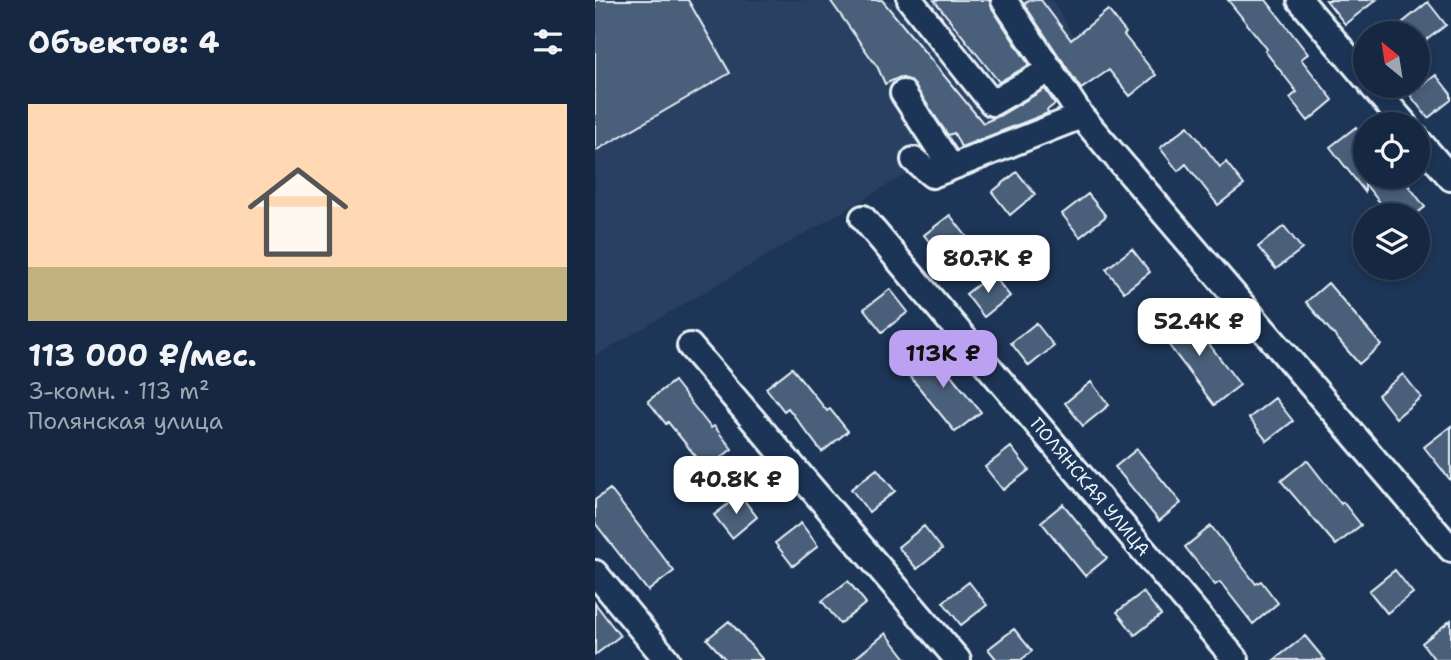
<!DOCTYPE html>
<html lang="ru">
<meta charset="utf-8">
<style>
:root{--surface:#162841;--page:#1f3048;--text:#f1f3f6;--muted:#9ea6b1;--line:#35445a;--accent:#bca0f2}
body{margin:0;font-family:"Shantell Sans",sans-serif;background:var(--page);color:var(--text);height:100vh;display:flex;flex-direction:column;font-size:26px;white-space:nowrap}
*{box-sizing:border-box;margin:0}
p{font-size:23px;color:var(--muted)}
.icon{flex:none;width:38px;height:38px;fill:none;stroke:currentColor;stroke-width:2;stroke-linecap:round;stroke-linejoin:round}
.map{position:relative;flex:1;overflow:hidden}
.side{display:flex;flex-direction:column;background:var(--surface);width:595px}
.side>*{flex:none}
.needle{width:46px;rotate:330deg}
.fabs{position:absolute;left:758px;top:21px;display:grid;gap:14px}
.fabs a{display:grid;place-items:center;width:77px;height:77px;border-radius:50%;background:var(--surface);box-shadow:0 4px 10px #0003,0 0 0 2px var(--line);font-size:35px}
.price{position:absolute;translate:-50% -60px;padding:0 16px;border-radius:14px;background:#fff;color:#222;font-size:23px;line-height:46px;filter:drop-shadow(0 2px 4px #0008)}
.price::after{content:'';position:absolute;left:50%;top:42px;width:21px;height:16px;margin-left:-10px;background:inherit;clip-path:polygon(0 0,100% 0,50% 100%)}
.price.selected{background:var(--accent);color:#111}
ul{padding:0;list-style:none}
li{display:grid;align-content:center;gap:14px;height:371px;padding:0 28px}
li+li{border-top:2px solid var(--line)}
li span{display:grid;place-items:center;height:217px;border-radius:0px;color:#555}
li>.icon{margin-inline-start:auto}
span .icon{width:126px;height:126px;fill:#fffc;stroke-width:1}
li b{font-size:30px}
h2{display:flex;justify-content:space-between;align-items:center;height:84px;padding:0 28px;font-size:30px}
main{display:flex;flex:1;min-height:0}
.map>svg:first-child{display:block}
.built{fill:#2a4162}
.building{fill:#495e7a;stroke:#e8f1f8;stroke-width:2}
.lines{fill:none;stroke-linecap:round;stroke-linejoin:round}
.minor-casing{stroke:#e8f1f8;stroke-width:30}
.minor{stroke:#1d3557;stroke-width:24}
.labels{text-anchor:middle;stroke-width:7;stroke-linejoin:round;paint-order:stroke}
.street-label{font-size:18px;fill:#e8f1f8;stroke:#1d3557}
</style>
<main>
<section class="side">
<h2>Объектов: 4<svg class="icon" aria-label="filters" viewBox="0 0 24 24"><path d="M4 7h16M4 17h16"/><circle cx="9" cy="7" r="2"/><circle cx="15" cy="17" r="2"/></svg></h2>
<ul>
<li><span style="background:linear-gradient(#ffd9b3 75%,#c2b280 0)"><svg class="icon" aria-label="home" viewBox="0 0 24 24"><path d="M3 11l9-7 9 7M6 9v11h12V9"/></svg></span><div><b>113 000 ₽/мес.</b><p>3-комн. · 113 m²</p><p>Полянская улица</p></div></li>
</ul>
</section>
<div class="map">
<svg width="856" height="660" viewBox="0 0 856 660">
<rect width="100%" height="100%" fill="#1d3557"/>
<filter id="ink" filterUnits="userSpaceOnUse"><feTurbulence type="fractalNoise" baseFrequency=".0143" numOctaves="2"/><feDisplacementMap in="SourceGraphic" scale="14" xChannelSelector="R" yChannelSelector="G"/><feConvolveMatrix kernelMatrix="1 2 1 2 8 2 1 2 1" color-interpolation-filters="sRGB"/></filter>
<g filter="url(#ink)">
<path class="built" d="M0,0H457L503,78L474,96L424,135L369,151L323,147L315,172L0,356Z"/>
<path class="building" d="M0,0H93L135,73L0,151Z
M235,0H287L388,123L404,116L450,89L460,104L452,110L453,113L366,147L359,133L353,135L315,80L305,77L290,84L283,68Z
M339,0H394L397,8L434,65L404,82Z
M434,0H446L476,40L513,10L531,33L529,35L561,75L535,96L514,70L486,89L429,4Z
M633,0H671L713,54L706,59L738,100L713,121L695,98L702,92L670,51L672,49Z
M731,0H781L750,24Z
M833,2L851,25L825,45L822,42V33H815L807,23Z
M841,75L856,94V100L833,118L815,95Z
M593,126L625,167L631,162L649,185L623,205L591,164L583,171L565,148Z
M761,127L770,139V177H807L830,207L820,215H795L770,184V192L735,147Z
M422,172L440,194L415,215L397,192Z
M493,194L511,216L485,237L467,214Z
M355,215L372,237L347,258L329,235Z
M689,226L707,249L681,269L663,247Z
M537,249L555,272L529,292L511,269Z
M397,274L415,296L389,317L371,294Z
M733,283L786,345L764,364L711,302Z
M295,289L313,312L287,332L269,309Z
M590,312L645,385L619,405L564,332Z
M441,323L459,346L434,366L416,343Z
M335,349L386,412L360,432L309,369Z
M197,368L232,411L235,409L253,431L227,452L193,408L189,411L171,388Z
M808,374L826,397L801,418L783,395Z
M79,381L116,428L119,426L137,449L111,469L73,422L71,424L53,401Z
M496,382L514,405L488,426L470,403Z
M680,398L698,421L672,441L654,418Z
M856,426V481L829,447Z
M416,447L434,470L408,490L390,467Z
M542,449L586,503L564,521L520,467Z
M712,460L746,504L748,502L766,525L741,545L686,481Z
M282,469L300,491L274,512L256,489Z
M15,489L79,571L53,591L0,523V500Z
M145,495L162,517L137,538L119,515Z
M468,504L512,558L490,576L446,522Z
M206,523L223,546L198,566L180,543Z
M329,526L347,549L322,569L303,547Z
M616,526L661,584L666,581L683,603L658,624L625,582L620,585L590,547Z
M800,570L818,593L792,613L774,591Z
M253,581L271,603L245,624L227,601Z
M374,582L392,605L366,625L348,602Z
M548,592L566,615L540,635L522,612Z
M0,603L25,636L0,655Z
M856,620V660H840L827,643Z
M134,621L151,640L168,660H131L112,639Z
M419,629L437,651L426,660H402L393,649Z
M291,633L312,660H258Z
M710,636L730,660H679Z"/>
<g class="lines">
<defs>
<path id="minor" d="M315,0L397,103L456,69
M409,0L486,116L856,549
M705,0L770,77
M777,86L810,124
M308,93L356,167
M822,139L856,178
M319,160L337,175L486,116
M268,218L641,660
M95,346L363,660
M0,573L72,660"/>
</defs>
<use href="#minor" class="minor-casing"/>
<use href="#minor" class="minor"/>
</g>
</g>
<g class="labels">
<g class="street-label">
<text transform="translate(495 487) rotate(50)" y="6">ПОЛЯНСКАЯ УЛИЦА</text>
</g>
</g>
</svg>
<div class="fabs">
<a><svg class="needle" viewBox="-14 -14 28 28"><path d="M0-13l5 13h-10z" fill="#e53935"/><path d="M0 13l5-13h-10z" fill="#9ea6b1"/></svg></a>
<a><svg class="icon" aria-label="locate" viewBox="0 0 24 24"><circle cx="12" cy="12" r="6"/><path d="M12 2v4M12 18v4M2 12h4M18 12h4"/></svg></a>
<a><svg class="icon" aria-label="layers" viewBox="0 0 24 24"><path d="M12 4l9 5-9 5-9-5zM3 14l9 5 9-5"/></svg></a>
</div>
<b class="price" style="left:393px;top:295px">80.7K ₽</b>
<b class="price" style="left:604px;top:358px">52.4K ₽</b>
<b class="price selected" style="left:348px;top:390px">113K ₽</b>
<b class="price" style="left:141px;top:516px">40.8K ₽</b>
</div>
</main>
